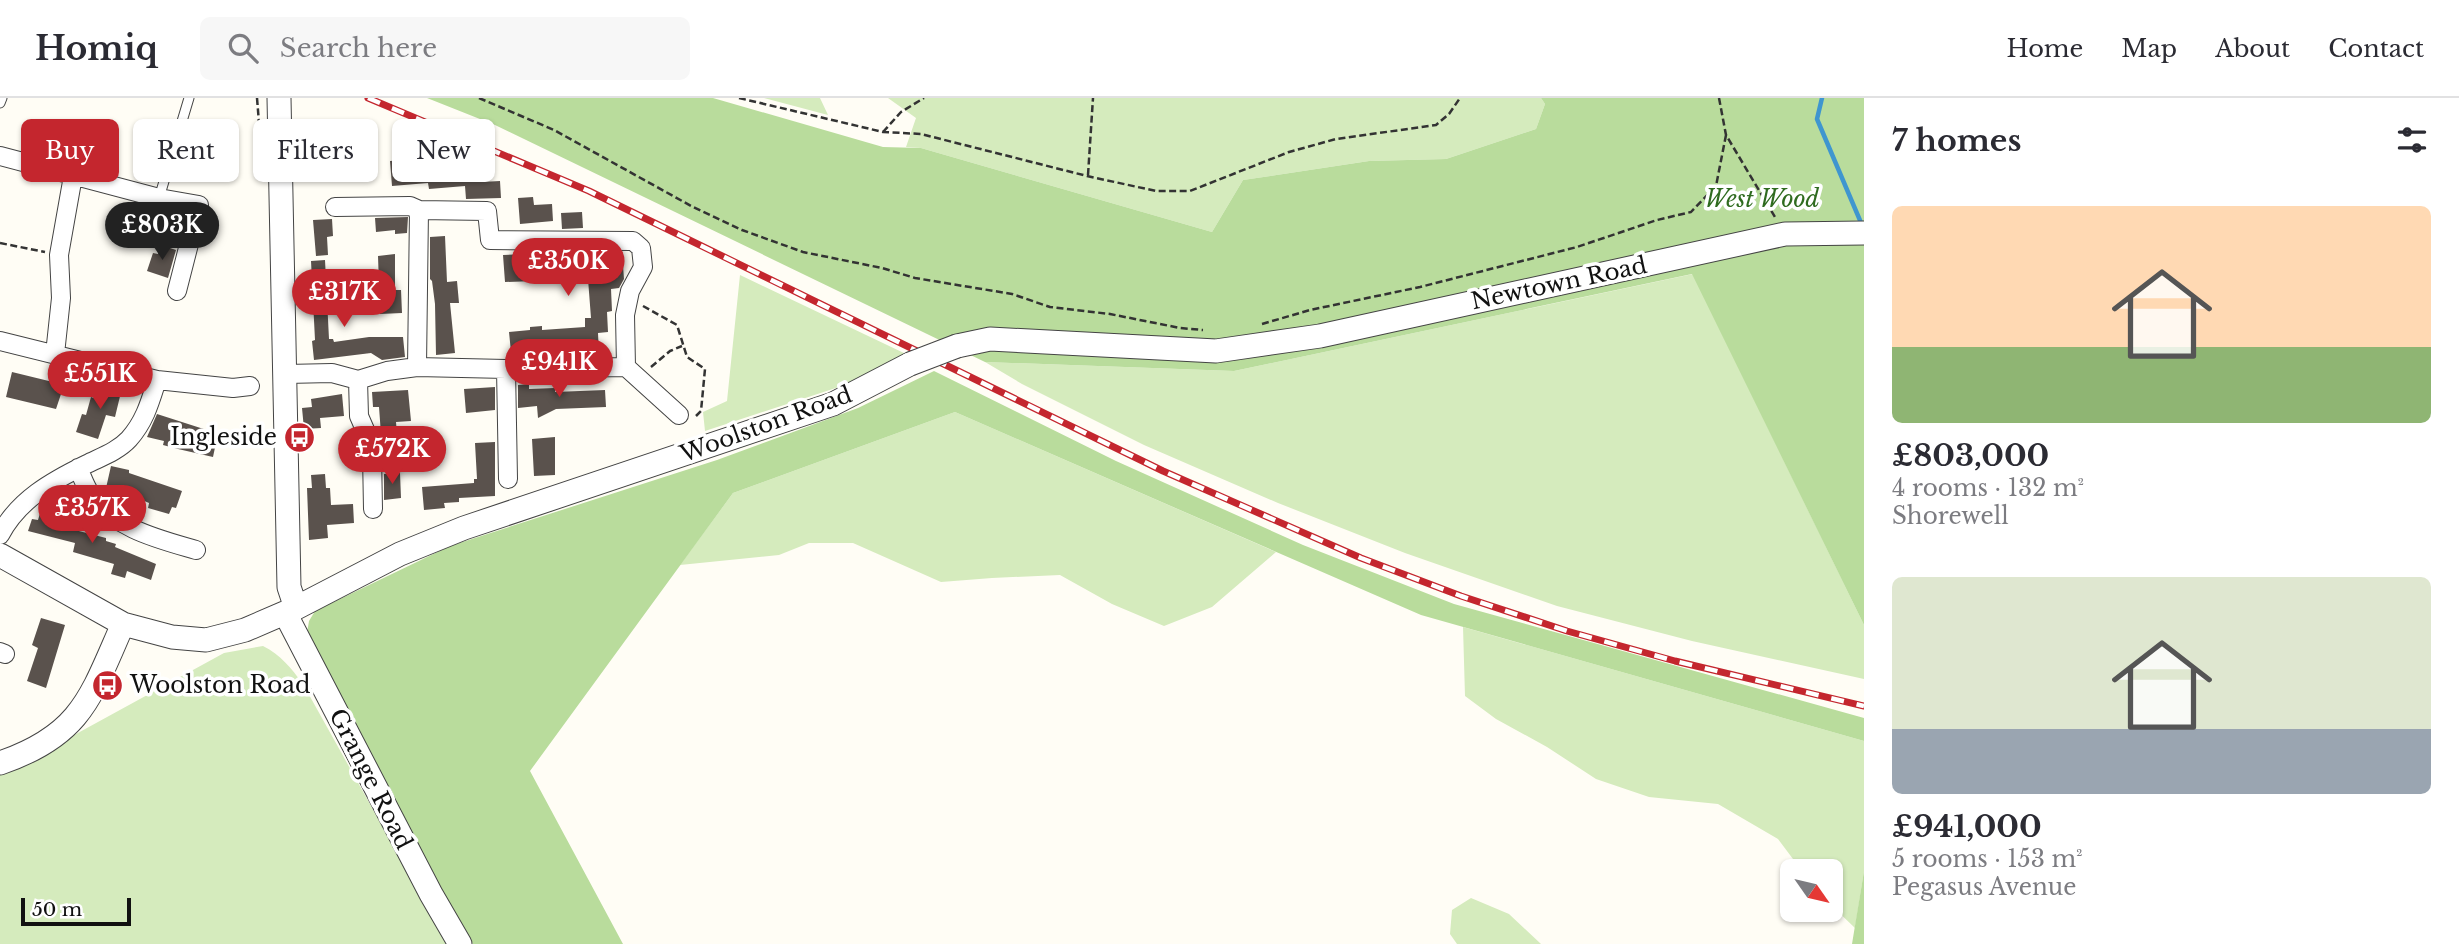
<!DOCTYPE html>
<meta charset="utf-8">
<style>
:root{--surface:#fff;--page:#f7f7f7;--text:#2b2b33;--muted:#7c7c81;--line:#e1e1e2;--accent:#c4262e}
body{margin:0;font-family:"Libre Baskerville",serif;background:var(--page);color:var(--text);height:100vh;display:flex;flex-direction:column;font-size:26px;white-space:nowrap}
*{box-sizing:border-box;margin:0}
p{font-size:23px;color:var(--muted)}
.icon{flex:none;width:38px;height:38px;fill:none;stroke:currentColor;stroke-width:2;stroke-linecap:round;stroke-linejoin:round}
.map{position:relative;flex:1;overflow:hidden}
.sheet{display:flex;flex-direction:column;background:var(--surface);width:595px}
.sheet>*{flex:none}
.hud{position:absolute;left:21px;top:21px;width:665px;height:63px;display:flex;gap:14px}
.needle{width:46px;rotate:124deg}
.controls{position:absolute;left:1780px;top:761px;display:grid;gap:14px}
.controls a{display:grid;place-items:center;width:63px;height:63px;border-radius:10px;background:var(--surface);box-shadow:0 2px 5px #0004;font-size:35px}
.scale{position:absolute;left:21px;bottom:18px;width:110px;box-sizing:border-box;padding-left:7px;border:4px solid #111;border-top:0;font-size:19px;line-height:24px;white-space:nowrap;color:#111;-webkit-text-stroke:5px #fff;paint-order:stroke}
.price{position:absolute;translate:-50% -60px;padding:0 16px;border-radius:24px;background:var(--accent);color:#fff;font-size:23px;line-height:46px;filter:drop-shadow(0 2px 4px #0008)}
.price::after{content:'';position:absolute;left:50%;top:42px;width:21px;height:16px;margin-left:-10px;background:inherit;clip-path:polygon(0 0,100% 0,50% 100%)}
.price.on{background:#222;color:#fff}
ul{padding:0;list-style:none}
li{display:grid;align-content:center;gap:14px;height:371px;padding:0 28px}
li span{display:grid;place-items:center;height:217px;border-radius:10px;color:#555}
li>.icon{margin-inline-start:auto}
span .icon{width:126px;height:126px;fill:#fffc;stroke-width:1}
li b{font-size:30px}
h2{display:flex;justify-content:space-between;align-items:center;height:84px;padding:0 28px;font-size:30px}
.tag{padding:0 24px;border-radius:10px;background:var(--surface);box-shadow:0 2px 5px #0004;font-size:24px;line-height:63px}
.tag.on{background:var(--accent);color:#fff}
header{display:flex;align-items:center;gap:42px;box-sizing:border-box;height:98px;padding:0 35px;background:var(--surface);border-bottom:2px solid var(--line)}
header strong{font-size:33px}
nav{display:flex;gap:38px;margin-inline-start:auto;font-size:24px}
.search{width:490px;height:63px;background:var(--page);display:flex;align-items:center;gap:18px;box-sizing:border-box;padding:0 24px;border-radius:10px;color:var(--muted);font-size:26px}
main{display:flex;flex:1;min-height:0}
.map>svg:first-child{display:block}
.green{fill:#d5ebbd}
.forest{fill:#b9dc9c}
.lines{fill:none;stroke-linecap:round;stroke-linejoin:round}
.stream{stroke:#3f96cf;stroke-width:4.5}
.building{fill:#5a524d}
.service-casing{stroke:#444;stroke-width:11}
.minor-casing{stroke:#444;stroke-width:20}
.tertiary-casing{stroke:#444;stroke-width:25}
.path{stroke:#333;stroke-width:2.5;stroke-dasharray:7 3.5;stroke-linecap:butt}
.service{stroke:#fff;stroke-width:9}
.minor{stroke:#fff;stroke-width:18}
.tertiary{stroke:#fff;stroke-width:23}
.rail-casing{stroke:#c4262e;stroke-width:7}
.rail{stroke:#fff;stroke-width:4.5;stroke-dasharray:13;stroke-linecap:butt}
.tertiary-bridge-casing{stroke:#444;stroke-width:25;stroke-linecap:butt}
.tertiary-bridge{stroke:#fff;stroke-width:23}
.labels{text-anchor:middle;stroke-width:7;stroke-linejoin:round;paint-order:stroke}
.park-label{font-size:23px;font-style:italic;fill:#2f6b1f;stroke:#fff}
.street-label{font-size:23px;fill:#111;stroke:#fff}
.poi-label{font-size:23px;fill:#111;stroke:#fff;text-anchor:end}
</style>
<header>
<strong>Homiq</strong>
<div class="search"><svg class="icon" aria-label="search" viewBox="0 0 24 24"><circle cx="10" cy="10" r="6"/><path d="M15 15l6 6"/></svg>Search here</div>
<nav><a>Home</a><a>Map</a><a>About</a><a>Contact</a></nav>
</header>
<main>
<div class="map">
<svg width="1864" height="846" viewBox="0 0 1864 846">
<rect width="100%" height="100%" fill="#fffdf5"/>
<path class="green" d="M764,0H820L828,17Z
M888,0H1541L1545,6L1536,31L1446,61L1369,63L1243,82L1212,134L921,50L906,49L916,20Z
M1693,176L1864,527V581L1692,543L1557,508L1405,455L1278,405L1144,347L1022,286L985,264L1234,273Z
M740,177L906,256L854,284L705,333L703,314L727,303Z
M955,314L1276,454L1212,509L1164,528L1112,506L1060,477L992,480L941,484L853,445H809L779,457L680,467L733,395Z
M1463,529L1864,643V773L1855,830L1831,807L1830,774L1802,773L1778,741L1718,706L1649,699L1596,681L1547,649L1496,621L1465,598Z
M263,548C281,557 291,570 303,586L448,846H0V670L34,659L224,555Z
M1471,800L1509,816L1541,846H1457L1450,836L1452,812Z"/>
<path class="forest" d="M427,0H713L883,49L921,50L1212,134L1243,82L1369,63L1446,61L1536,31L1545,6L1541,0H1864V527L1692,176L1234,273L985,264L495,27Z
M934,273L1116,363L1303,447L1454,506L1864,620V643L1421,517L955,314L733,395L530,673L623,846H473L420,757L307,535L309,523L315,513L450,448L717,362L858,310Z
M1864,773V846H1852Z"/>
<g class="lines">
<path class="stream" d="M1822,0L1817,21L1862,127"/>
</g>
<path class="building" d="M343,37L346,81L325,83L323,55H320L319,39Z
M414,61V68L446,65L447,77L481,74L482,84L500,83L501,100L466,101L465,88L429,91L428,85L392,88L390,63Z
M533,99L534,107L552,106L553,123L520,126L518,100Z
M582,114L583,130L562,131L561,115Z
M408,119L407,135L395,136V132L376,134L375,120Z
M332,121L333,138L327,139L328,157L316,158L313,122Z
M445,138L447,184L457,183L459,205H450L455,255L436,257L435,206L432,183L430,181V139Z
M161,147L176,152L168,180L147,173L153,155L158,156Z
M604,154H622L624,181L619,190L611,191L612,213L607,214L608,234L598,235L599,257L579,258V252L532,256V252L511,254L509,234L530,232V229L542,228V232L585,229V220H591L588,181L505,184L503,157L556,155V158Z
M395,156V192H401L402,215L380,216L378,158Z
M325,162L329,241H333L334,244L369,239H403L405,259L382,262L371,255L314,262L312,243L315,242L311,163Z
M12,274L57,285L56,291L62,293L56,311L6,299Z
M100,285L122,290L115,319L106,317L98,341L76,334L82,316L86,317L91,299L96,301Z
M529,286V291L555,290V294L605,292L606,309L556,311L538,320L537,308L518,310V287Z
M495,289V312L466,315L464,291Z
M408,292L411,323L396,324L398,349L382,350L379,309H373L372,294Z
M342,296L344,318L320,320L321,330L304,331L302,310L312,309L311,301Z
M157,316L213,334L212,339L217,340L213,359L178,351L163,347L164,343L147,339Z
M555,339V377L534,378L532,341Z
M358,344L360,357L343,358L342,345Z
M495,344V398L459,400V404L444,405L445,410L424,412L422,389L474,385V381H477L475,345Z
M111,368L129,372V375L182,393L176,410L172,409L169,416L148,410L149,405L128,396L106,390Z
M400,375L401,400L384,402V376Z
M325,376L326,390H330L331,407L353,406L354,425L327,427L328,440L309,442L307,390H312L311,377Z
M41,412L78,423L75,432L106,440V443L116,446L115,449L156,466L151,482L127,473L125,480L111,476L114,466L73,454L75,445L28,433L32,421L38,422Z
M41,520L65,527L46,590L27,583L38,550L32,547Z"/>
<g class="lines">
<defs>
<path id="service" d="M0,5L2,0
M159,100L189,0"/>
<path id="minor" d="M0,58L159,100L199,107L177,193
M0,243L157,282L233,290L250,288
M55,256L61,200L59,157L73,78
M417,269L419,112
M626,269L679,317
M506,271L508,381
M286,276L332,275L358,282L387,273L417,269L506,271L626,269L625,217L630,193L643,169L641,150L633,143L490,142L487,113L419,112L410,108L335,109
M358,282L359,318L369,341L372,357L373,411
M78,370C82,378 85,388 90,395C114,431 158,441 196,452
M0,437C18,402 52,383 87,366C101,359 118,353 129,341C145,323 150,304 157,282
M0,554L5,556"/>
<path id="tertiary" d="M279,0L289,489L296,510
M957,248L990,241L1216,253L1320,238L1785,136L1864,135
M0,457L123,526L172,539L206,542L245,532L296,510L400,456L464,430L833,306L910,266
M285,515L431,796L460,846
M0,665C82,637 91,598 123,526"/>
</defs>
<use href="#service" class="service-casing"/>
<use href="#minor" class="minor-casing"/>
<use href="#tertiary" class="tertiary-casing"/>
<path class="path" d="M257,0L259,25
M479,0L554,32L693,109L742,132L803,154L882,170L915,180L1012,196L1050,209L1110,216L1180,230L1203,232
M739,0L883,34L921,36L1087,78L1156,93H1190L1289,54L1336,41L1436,27L1449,16L1460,0
M1719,0L1726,37L1775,119
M883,34L901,14L924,0
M1088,77L1093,0
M0,145L45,154
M643,208L677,227L687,259L705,271L701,313L696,318
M1262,226L1310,212L1420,189L1577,149L1657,122L1691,114L1716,88L1726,37
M651,269L670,253L682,248"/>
<use href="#service" class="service"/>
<use href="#minor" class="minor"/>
<use href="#tertiary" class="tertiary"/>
<defs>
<path id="rail" d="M368,0L589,93L1163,373L1361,460L1461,498L1567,533L1675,563L1864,608"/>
</defs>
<use href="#rail" class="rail-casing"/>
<use href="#rail" class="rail"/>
<defs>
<path id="tertiary-bridge" d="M910,266L957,248"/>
</defs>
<use href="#tertiary-bridge" class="tertiary-bridge-casing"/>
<use href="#tertiary-bridge" class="tertiary-bridge"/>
</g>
<defs>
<symbol id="bus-disc" viewBox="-11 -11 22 22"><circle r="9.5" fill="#c4262e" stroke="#fff"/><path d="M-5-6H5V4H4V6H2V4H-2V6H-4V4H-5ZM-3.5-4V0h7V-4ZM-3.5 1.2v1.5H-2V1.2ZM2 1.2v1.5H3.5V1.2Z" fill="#fff"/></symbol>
</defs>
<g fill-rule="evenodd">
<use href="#bus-disc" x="282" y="322" width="35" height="35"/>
<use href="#bus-disc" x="90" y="570" width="35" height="35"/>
</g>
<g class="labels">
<g class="park-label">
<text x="1762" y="109">West Wood</text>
</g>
<g class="street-label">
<text transform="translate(1559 185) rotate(-12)" y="8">Newtown Road</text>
<text transform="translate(766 326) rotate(-20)" y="8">Woolston Road</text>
<text transform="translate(371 681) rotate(63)" y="8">Grange Road</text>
</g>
<g class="poi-label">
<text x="277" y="347">Ingleside</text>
<text x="130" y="595" text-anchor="start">Woolston Road</text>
</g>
</g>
</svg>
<div class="controls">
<a><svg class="needle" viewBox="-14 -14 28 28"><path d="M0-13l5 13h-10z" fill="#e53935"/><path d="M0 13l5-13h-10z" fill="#7c7c81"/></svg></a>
</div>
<div class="scale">50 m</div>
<b class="price on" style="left:162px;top:164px">£803K</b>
<b class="price" style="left:568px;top:200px">£350K</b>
<b class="price" style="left:344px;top:231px">£317K</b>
<b class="price" style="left:559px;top:301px">£941K</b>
<b class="price" style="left:100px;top:313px">£551K</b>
<b class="price" style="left:392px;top:388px">£572K</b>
<b class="price" style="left:92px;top:447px">£357K</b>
<div class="hud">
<a class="tag on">Buy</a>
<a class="tag">Rent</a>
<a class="tag">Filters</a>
<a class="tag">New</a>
</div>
</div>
<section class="sheet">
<h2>7 homes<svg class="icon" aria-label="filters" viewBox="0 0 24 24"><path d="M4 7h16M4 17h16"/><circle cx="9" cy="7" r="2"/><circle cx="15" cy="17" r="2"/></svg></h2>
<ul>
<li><span style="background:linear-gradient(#ffd9b3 65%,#8fb573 0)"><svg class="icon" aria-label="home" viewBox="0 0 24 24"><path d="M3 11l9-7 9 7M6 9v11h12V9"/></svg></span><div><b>£803,000</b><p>4 rooms · 132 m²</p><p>Shorewell</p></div></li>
<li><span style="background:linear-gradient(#dfe7d0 70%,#9aa5b1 0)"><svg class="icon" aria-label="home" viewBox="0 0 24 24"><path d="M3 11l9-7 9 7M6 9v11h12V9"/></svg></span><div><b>£941,000</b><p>5 rooms · 153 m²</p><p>Pegasus Avenue</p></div></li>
</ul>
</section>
</main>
